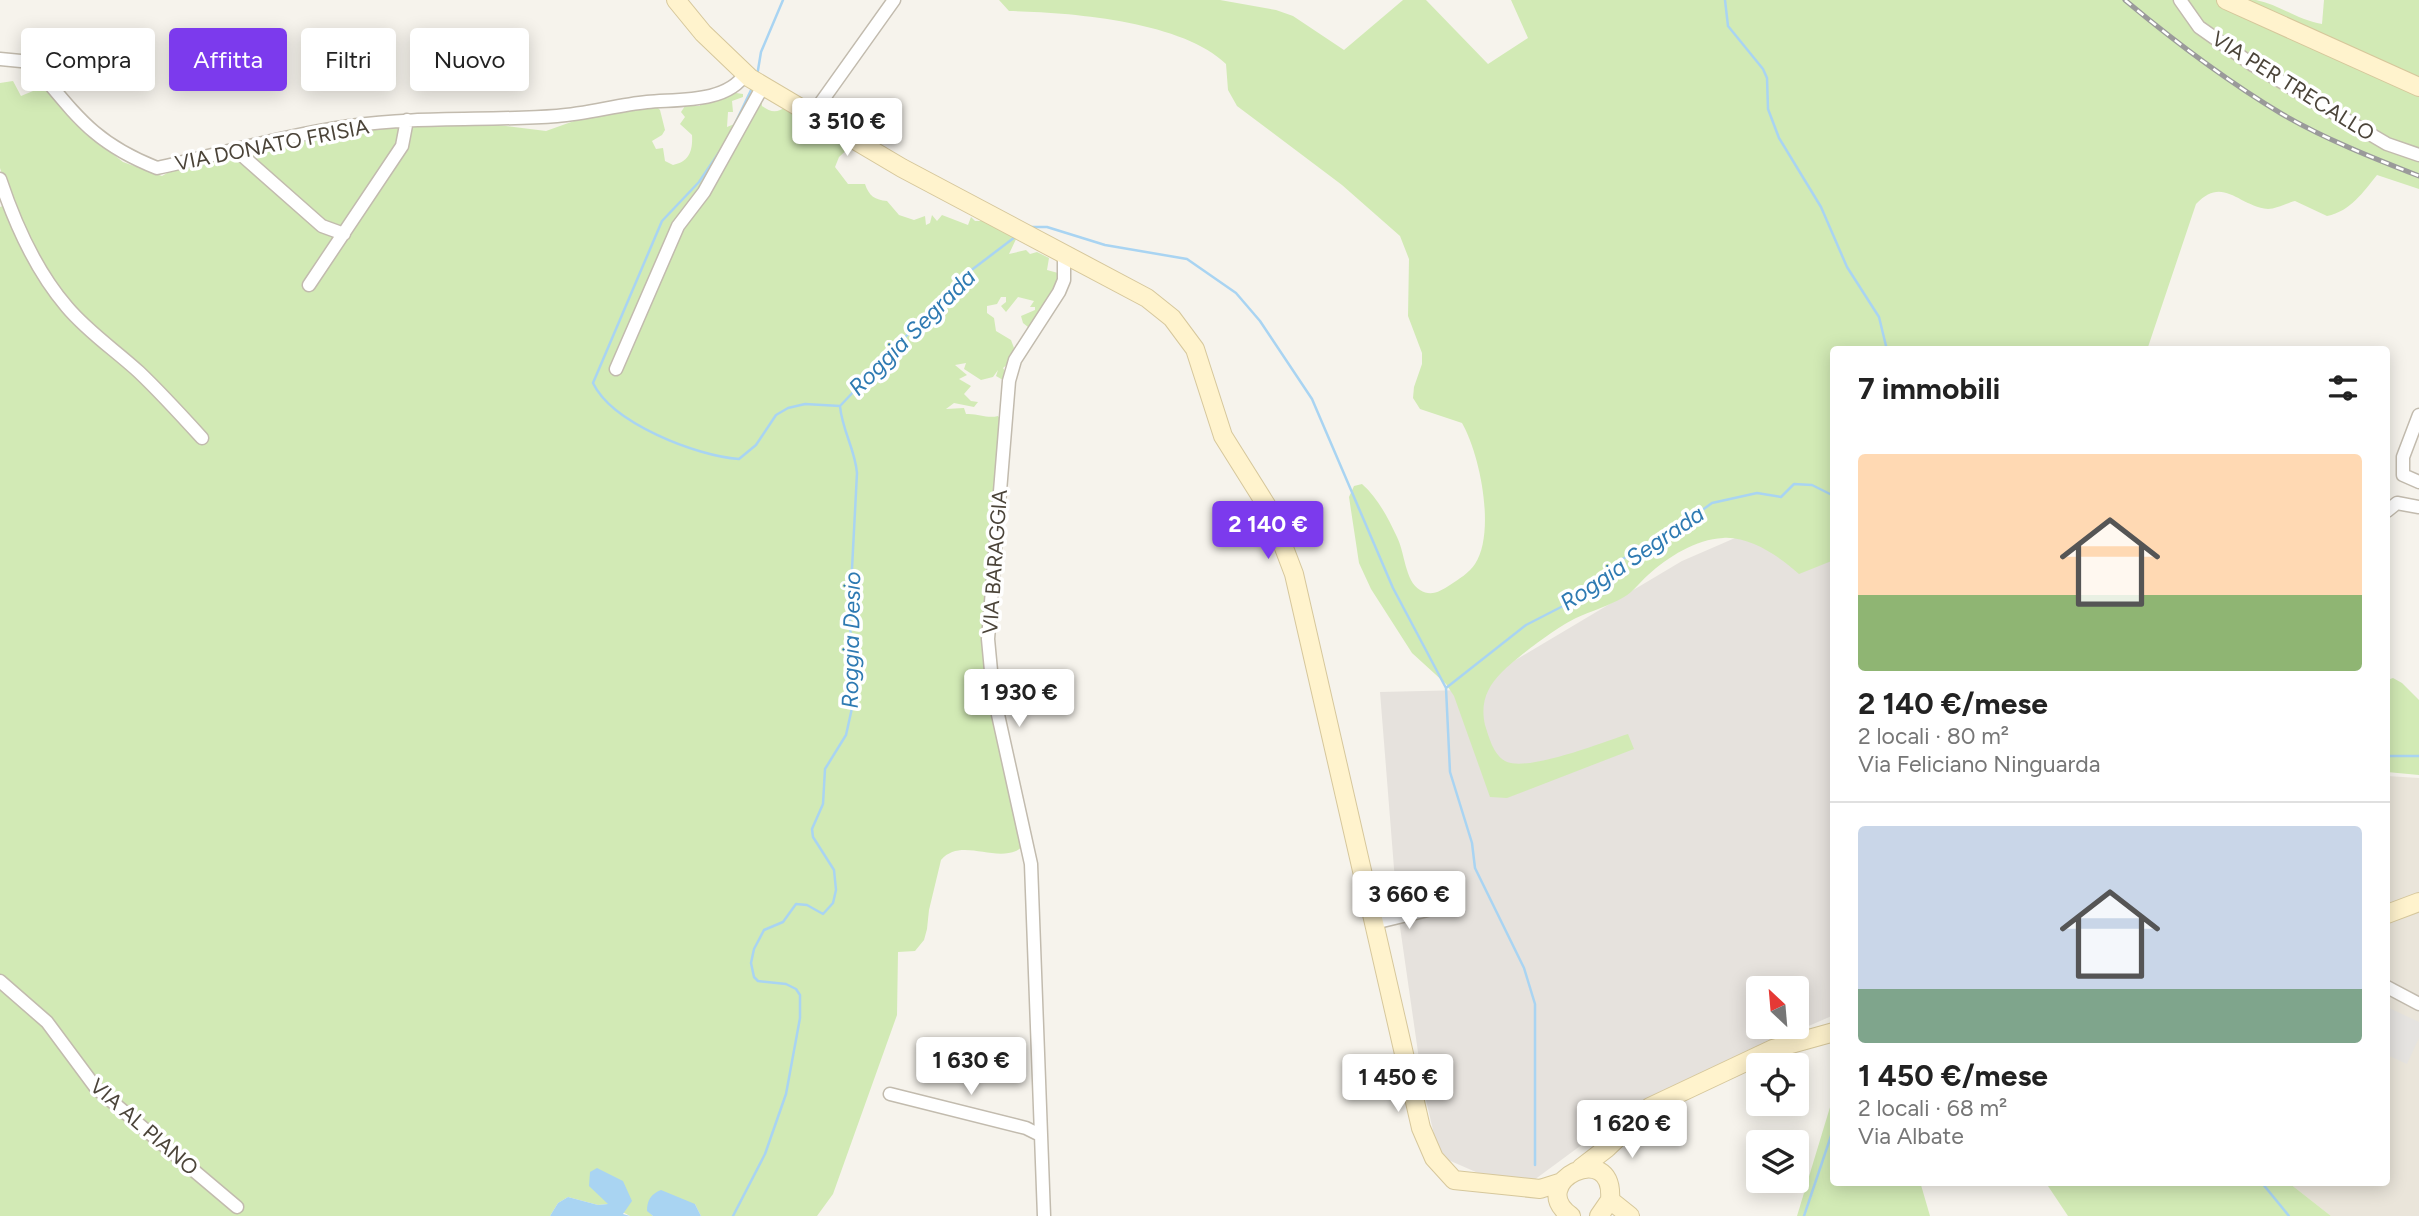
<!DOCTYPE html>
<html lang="it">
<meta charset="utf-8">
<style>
:root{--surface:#fff;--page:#f6f6f6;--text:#222;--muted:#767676;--line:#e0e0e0;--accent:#7c3aed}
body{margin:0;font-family:Figtree,sans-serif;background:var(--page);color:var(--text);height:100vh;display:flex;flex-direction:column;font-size:26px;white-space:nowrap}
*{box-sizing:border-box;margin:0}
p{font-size:23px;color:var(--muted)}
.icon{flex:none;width:38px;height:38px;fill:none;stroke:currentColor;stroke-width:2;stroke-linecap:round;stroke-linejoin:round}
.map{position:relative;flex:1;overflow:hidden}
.panel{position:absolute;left:1830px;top:346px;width:560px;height:840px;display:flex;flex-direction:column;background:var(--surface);border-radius:7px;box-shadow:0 4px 18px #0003}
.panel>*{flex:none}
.banner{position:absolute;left:21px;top:28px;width:665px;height:63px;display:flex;gap:14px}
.needle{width:46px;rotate:334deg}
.tools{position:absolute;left:1746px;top:976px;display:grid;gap:14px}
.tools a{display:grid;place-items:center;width:63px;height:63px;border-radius:7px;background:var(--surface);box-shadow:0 4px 18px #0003;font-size:35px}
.price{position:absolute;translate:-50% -60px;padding:0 16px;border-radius:7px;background:#fff;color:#222;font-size:23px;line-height:46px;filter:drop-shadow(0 2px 4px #0008)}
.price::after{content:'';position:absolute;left:50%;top:42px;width:21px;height:16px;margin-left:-10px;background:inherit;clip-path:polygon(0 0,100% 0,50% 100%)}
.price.selected{background:var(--accent);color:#fff}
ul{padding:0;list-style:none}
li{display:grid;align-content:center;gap:14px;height:371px;padding:0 28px}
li+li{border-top:2px solid var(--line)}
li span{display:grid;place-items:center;height:217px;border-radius:7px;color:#555}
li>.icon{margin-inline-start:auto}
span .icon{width:126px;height:126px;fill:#fffc;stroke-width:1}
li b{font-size:30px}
h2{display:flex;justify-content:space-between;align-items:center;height:84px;padding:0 28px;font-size:30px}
.chip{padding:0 24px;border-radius:7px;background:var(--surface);box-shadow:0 4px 18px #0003;font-size:24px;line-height:63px}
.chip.selected{background:var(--accent);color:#fff}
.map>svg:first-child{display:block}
.residential{fill:#eae5da}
.industrial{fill:#e6e2dd;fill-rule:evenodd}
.green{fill:#d2eab5}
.parking{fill:#e5e3e0}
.water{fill:#a9d4f2}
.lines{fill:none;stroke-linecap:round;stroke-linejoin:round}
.stream{stroke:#a9d4f2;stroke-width:2.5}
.street-casing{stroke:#c2bbae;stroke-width:15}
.secondary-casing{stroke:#d6c79b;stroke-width:20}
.street{stroke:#fff;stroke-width:12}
.secondary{stroke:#fff3cd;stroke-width:18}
.rail-casing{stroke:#9a9a9a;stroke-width:5}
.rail{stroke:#fff;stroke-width:2.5;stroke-dasharray:8;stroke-linecap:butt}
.labels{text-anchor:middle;stroke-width:7;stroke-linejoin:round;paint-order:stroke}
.street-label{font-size:21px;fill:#4b4439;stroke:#fff}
.water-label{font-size:23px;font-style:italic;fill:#2e7ab2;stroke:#fff}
</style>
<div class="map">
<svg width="2419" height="1216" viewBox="0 0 2419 1216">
<rect width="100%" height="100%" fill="#f6f3ec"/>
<path class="residential" d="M2387,776L2419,778V1216H2331L2289,1183H2387Z"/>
<path class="industrial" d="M1793,513H1834V1015L1719,1065L1633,1107L1530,1183L1492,1179L1439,1156L1423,1087L1397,906L1380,692L1465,690L1682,561ZM1759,989H1797V1027H1759Z"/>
<path class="green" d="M999,0H1220L1276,10L1293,16L1344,50L1403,0H1426L1488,64L1528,38L1511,0H2256C2280,5 2298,20 2322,24L2324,0H2419V189L2377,175C2363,192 2351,211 2327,216L2295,201C2287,203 2276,209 2268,209C2238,206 2223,175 2196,204L2147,350H1834V560L1799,574C1780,557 1750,536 1723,538C1696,539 1668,557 1648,575C1640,582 1633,592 1624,597C1609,606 1591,611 1576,618C1557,627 1517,657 1502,672C1487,687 1480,703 1485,725C1489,737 1493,754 1505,761C1526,773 1603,742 1628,734L1634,749L1507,798L1490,797L1454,696L1446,684L1412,653L1371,589L1359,563L1349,497L1354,486L1362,484C1378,498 1388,518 1397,537C1405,553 1405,581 1420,590C1431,597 1441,591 1450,585C1459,579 1469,573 1475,564C1496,532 1480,454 1462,423L1420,409L1413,398L1414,387L1422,364V353L1408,316L1409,259L1400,236L1342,185L1237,106L1228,90L1226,64C1183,21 1068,12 1009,11Z
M13,81L21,96L45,86L74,123L123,162L162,176L174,169L381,124L482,123L546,131L602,111L655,105L660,110L665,130L662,135L652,141L656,149L663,148L665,161L673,165C689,162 693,151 692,135L680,124L685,117L681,112L685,106H700V101L730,96L737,90L736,93L743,94V97L732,101L733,112H728L727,127L737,123L761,99L762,106C772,113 777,113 787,106L851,146L839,157L835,167L848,184H865C869,196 875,200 887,201L899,215L914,220L925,216L926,225L930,223L932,215L937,221L942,215L968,225L971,217L975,221H993L1017,237L1009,254L1026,250L1030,254L1037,252L1049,258L1047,270L1058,273L1057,286L1028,327L1023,323L1021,316L1035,310V307H1030L1034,301L1018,297L1006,312L1001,306L1006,302V297H1001L997,304L987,306V313L994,318L996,331L1011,340L1014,348L1009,363L1003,368L1006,373L1003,380L996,376L998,370L993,377L981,380L964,369L966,363L955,365L967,375L959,379L971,386L964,394L971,401L978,402L974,407L954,403L946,409L964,408L966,414C978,413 987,419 998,416L1011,436L995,602V672L1030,840C1026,843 1021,849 1016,851C992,861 960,838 941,860L929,910L927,929L924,940L915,951L898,952L897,1015L833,1194L817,1216H701L695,1204L647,1210L653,1216H630L608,1204L598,1205L568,1197L558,1203L550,1216H0V207L11,203L0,168V83Z
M2393,678L2402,683L2419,700V775L2387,772V680Z
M1834,1094V1183H1928L1921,1185L1930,1216H1797Z
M2046,1183H2289L2331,1216H2068Z"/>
<path class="parking" d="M2387,1007L2419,1022V1038L2407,1064L2387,1055Z"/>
<path class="water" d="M597,1168L623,1181L632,1201L623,1214L630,1216H550L558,1203L568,1197L598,1205L608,1204L589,1186L590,1172Z
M661,1190L695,1204L701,1216H653L647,1211C647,1200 651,1194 661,1190Z"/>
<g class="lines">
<path class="stream" d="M1725,0L1728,26L1763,69L1767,78L1768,109L1779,138L1821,207L1847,267L1879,317L1887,350
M757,76L761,52L783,0
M734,126L752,88
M722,148L699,182L662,221L593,383C612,423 696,456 739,459L756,445L776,415L788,408L805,404L840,406
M1029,227H1047L1105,245L1187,259L1236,293L1260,321L1312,399L1393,588L1446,688L1450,772L1472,843L1475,868L1524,968L1535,1004V1165
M840,406L961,278L1015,237
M1446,688L1526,625L1565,605L1617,562L1669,534L1712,503L1757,493L1781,497L1794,484L1812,485L1834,496
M2387,756H2419
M2262,1183L2289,1216
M733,1216L765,1154L786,1094L800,1018V995L796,989L786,984L758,981L754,977L751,963L754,949L764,930L783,922L796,904L807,905L823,914L833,903L836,890L834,870L813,837L812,829L823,804L825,769L846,735L852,708L850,607L857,473C855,449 842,430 840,406
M1804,1216L1834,1127"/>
<defs>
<path id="street" d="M2180,0L2199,27L2253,65L2387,144L2419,155
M0,59L31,62C75,113 91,142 157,168C220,154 287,135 350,126C419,116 488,121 557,116C587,114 617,105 647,102C678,99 727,103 745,74
M812,115L894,0
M237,151L322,226L344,234
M0,179C15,224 36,271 67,307C88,332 115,350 139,372C161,393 182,416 202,438
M309,285L402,146L407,120
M616,369L678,226L704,192L763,86
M2419,415L2403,457V475L2419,482
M2387,511L2397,503L2419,507
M1374,923L1436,908
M0,981L47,1022L96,1088L237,1207
M2387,987L2419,1004
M890,1094L1026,1128L1040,1135
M1044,1216L1031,864L993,692L988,639L1009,381L1015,360L1059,292L1064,280V254"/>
<path id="secondary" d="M676,0L703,33L750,78L902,168L1147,298L1172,318L1195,349L1223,436L1270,511L1294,574L1421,1128L1434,1158L1454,1180L1540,1189L1562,1182
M2226,0L2419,87
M2387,914L2419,902
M1581,1168L1607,1148L1650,1107L1773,1049L1834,1032
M1610,1200L1630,1216
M1571,1216C1524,1183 1615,1137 1610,1200L1599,1216"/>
</defs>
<use href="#street" class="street-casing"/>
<use href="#secondary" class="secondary-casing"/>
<use href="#street" class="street"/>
<use href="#secondary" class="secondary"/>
<defs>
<path id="rail" d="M2125,0C2174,41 2227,81 2282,114C2325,139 2373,158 2419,176"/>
</defs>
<use href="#rail" class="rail-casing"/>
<use href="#rail" class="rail"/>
</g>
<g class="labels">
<g class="street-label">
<text transform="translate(2293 86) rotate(32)" y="7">VIA PER TRECALLO</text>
<text transform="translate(272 145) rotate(-11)" y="7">VIA DONATO FRISIA</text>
<text transform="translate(995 562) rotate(-86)" y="7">VIA BARAGGIA</text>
<text transform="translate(144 1127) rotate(41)" y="7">VIA AL PIANO</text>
</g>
<g class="water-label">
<text transform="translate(912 332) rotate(-45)" y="8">Roggia Segrada</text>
<text transform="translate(1632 558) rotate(-34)" y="8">Roggia Segrada</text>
<text transform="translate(851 640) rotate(-89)" y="8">Roggia Desio</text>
</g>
</g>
</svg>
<div class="tools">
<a><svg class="needle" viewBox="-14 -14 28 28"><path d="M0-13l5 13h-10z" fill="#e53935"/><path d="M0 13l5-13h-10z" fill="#767676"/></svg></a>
<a><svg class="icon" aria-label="locate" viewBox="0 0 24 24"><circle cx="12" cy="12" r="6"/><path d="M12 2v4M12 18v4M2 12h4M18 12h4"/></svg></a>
<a><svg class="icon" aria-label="layers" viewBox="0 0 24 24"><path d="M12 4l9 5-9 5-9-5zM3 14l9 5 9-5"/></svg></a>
</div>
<b class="price" style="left:847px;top:158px">3 510 €</b>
<b class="price selected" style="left:1268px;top:561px">2 140 €</b>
<b class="price" style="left:1019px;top:729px">1 930 €</b>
<b class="price" style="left:1409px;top:931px">3 660 €</b>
<b class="price" style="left:971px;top:1097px">1 630 €</b>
<b class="price" style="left:1398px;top:1114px">1 450 €</b>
<b class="price" style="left:1632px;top:1160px">1 620 €</b>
<div class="banner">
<a class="chip">Compra</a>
<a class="chip selected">Affitta</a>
<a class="chip">Filtri</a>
<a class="chip">Nuovo</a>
</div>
<section class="panel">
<h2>7 immobili<svg class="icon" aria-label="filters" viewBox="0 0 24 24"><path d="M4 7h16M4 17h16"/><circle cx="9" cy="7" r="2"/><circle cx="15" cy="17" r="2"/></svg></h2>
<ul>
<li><span style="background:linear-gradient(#ffd9b3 65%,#8fb573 0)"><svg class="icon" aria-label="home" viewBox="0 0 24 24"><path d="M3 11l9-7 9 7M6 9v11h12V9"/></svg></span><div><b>2 140 €/mese</b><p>2 locali · 80 m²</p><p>Via Feliciano Ninguarda</p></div></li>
<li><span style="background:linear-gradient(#c9d6e8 75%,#7fa58c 0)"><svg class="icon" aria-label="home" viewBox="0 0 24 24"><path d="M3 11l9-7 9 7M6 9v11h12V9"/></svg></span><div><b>1 450 €/mese</b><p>2 locali · 68 m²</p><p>Via Albate</p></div></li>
</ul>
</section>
</div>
